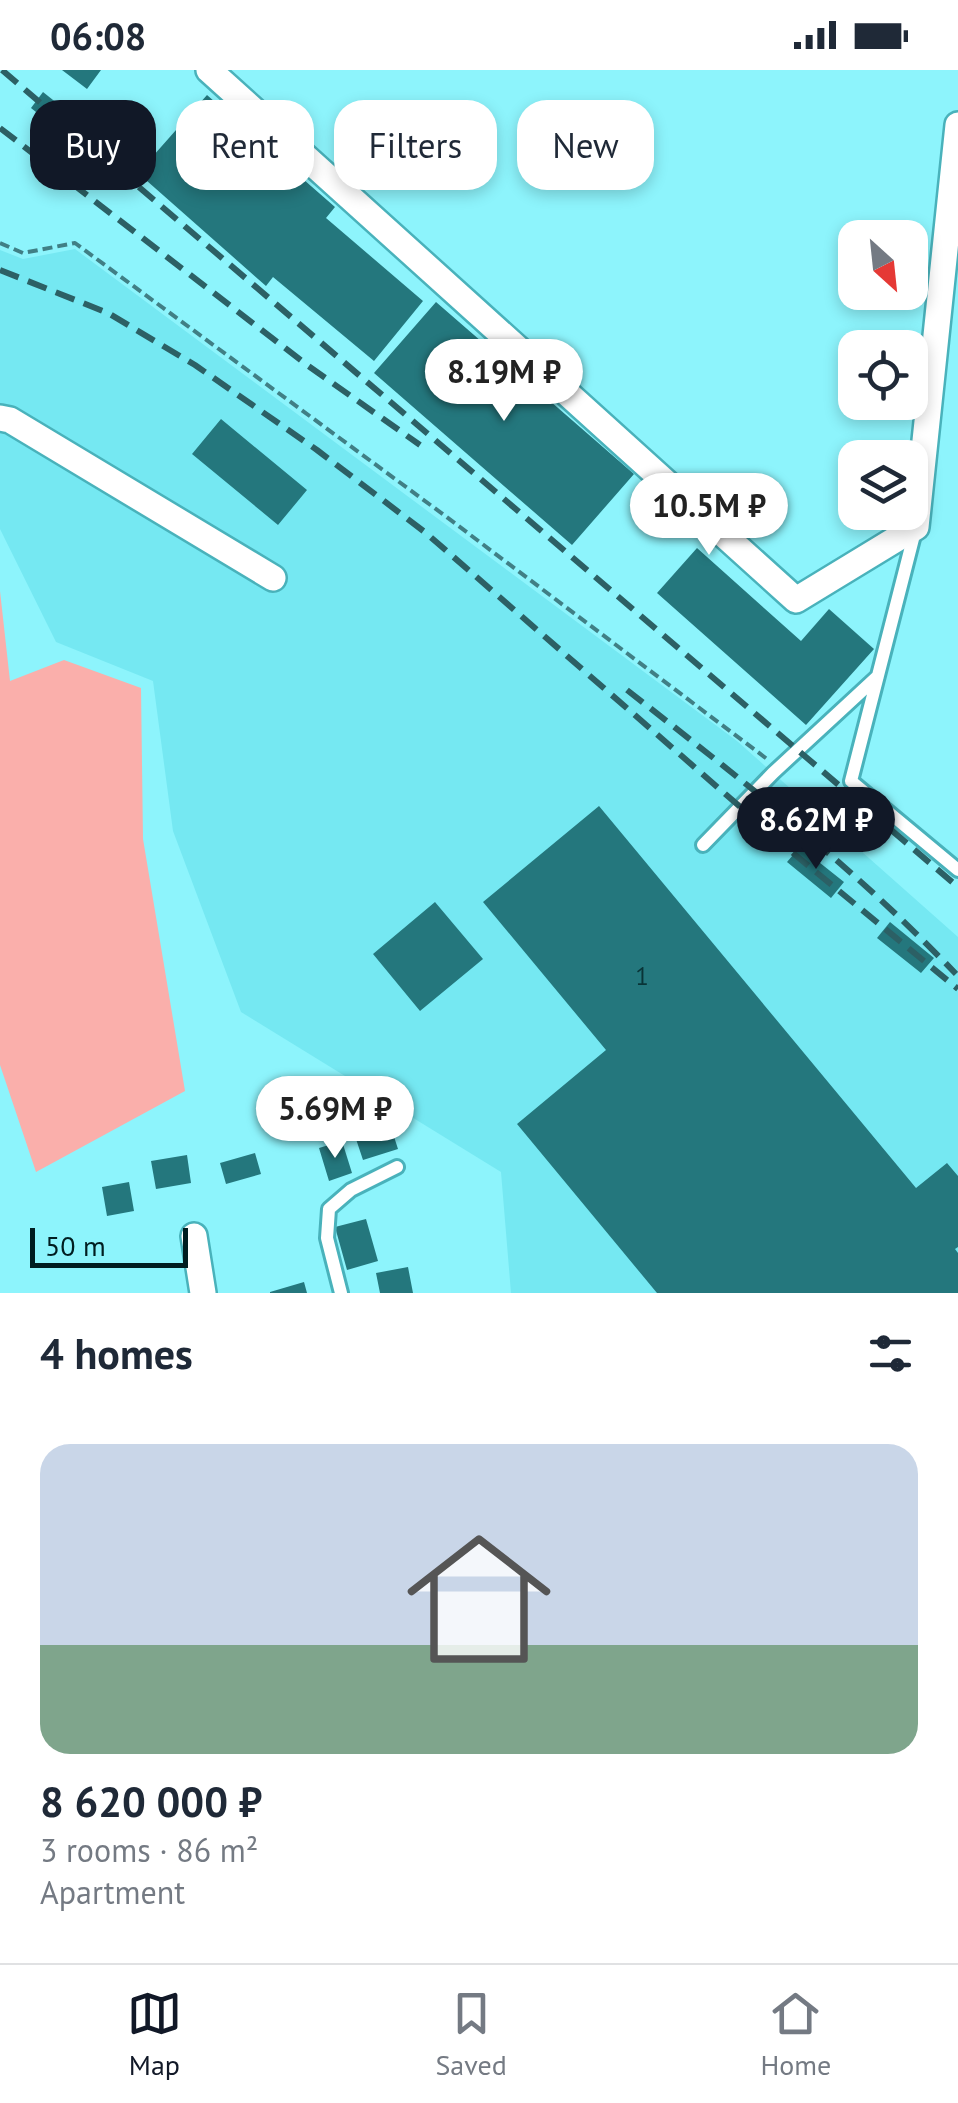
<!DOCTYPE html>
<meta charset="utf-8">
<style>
:root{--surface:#fff;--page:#f6f6f7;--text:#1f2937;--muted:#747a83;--line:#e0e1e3;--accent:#111827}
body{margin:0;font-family:"PT Sans",sans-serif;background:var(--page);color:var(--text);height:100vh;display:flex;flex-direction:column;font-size:38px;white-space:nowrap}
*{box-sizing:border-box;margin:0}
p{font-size:32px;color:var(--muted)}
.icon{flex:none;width:55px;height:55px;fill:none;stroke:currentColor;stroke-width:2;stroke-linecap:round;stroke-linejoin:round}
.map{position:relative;height:1223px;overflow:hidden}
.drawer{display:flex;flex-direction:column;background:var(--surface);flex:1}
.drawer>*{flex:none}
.top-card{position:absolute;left:30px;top:30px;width:900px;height:90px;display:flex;gap:20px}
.needle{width:65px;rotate:153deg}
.fabs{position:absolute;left:838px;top:150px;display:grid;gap:20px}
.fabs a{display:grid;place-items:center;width:90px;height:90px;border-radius:20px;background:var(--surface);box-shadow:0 5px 15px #0003;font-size:50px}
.scale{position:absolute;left:30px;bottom:25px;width:158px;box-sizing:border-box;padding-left:10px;border:5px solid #001d20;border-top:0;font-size:28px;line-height:35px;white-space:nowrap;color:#001d20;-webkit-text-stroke:8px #8df4fc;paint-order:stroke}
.price{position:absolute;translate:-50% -85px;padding:0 22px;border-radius:35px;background:#fff;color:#222;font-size:32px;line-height:65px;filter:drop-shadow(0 2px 5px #0008)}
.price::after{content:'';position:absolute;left:50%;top:60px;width:30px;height:22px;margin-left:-15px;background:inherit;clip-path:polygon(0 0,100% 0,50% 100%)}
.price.on{background:var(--accent);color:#fff}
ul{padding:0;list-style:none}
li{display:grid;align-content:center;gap:20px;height:530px;padding:0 40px}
li span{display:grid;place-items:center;height:310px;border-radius:30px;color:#555}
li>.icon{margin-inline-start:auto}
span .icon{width:180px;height:180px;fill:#fffc;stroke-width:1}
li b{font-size:42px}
h2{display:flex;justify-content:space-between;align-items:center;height:120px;padding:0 40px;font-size:42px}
.chip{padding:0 35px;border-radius:30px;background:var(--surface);box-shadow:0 5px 15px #0003;font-size:35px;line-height:90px}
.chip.on{background:var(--accent);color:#fff}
.status{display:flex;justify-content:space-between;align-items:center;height:70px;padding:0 50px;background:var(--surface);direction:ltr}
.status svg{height:28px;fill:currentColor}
.dock{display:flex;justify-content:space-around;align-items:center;height:140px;border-top:2px solid var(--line);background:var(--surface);font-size:28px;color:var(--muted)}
.dock a{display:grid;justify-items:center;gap:5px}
.dock .on{color:var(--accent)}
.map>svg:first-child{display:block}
.built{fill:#75e8f2}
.green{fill:#faafab}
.building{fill:#24777d}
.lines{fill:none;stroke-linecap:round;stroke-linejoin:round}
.service-casing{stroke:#49b2bb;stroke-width:18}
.minor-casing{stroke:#49b2bb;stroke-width:30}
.path{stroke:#407f85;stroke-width:4;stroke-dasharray:10 5;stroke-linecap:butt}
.service{stroke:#fff;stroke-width:12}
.minor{stroke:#fff;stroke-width:25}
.rail{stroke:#2c6065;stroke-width:6;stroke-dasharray:20 10;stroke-linecap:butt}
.labels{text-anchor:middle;stroke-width:10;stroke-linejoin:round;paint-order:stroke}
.number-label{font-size:25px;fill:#093437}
</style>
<div class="status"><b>06:08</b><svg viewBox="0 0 49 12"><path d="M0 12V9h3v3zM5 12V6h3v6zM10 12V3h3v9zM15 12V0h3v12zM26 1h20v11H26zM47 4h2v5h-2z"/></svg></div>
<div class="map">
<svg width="958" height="1223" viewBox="0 0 958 1223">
<rect width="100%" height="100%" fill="#8df4fc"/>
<path class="built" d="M75,179L737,671L958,867V1223H511L501,1102L241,942L173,761L153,611L56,572L0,459V180L23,189Z"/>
<path class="green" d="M0,521L10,611L64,590L141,618L143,769L185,1021L36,1102L0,995Z"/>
<path class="building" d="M62,0H101L87,19Z
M43,22L88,58L75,73L31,38Z
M207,25L335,137L326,148L423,231L374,291L273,207L266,216L138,103Z
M436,232L634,404L572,475L374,303Z
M221,349L307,420L278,455L192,384Z
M697,478L801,571L829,539L874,579L806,655L657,523Z
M599,736L916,1118L947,1093L958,1106V1177L955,1179L958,1183V1223H657L517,1054L606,980L483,832Z
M800,777L844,812L831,828L787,792Z
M435,832L483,889L420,941L373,884Z
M890,852L934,888L921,903L877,868Z
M388,1048L398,1079L363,1090L353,1060Z
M342,1071L352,1103L329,1111L319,1078Z
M255,1083L261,1104L226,1114L220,1093Z
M187,1085L191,1113L156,1119L151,1091Z
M129,1112L134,1141L107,1146L102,1117Z
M366,1149L378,1191L347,1200L335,1157Z
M408,1197L413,1223H380L376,1203Z
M304,1212L307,1223H270V1222Z"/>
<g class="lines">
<defs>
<path id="service" d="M915,461L851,711L958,800
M703,775L773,703L878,606
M341,1223L327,1168L329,1139L351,1120L397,1097"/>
<path id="minor" d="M209,0L796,530L916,457L958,55
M0,348L10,350L273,508
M194,1166L203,1223"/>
</defs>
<use href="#service" class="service-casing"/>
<use href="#minor" class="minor-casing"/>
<path class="path" d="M0,173L23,183L75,173L444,445L767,689"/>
<use href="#service" class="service"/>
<use href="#minor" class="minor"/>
<path class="rail" d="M2,0L958,817
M0,58L307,295L420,375
M0,200L108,243L195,295L317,380L426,463L793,783L958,919
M627,620C741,709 856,799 956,904"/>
</g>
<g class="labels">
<g class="number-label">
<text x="642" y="915">1</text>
</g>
</g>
</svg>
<div class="fabs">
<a><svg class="needle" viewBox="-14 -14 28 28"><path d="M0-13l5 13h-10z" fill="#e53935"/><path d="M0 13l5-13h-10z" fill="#747a83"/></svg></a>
<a><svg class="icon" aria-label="locate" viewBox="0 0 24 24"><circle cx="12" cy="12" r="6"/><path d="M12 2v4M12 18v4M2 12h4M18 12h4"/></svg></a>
<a><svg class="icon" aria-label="layers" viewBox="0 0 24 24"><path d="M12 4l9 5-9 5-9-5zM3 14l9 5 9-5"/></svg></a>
</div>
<div class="scale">50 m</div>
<b class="price" style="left:504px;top:354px">8.19M ₽</b>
<b class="price" style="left:709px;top:488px">10.5M ₽</b>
<b class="price on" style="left:816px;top:802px">8.62M ₽</b>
<b class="price" style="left:335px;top:1091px">5.69M ₽</b>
<div class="top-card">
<a class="chip on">Buy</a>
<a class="chip">Rent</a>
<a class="chip">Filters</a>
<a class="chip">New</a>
</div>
</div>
<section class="drawer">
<h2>4 homes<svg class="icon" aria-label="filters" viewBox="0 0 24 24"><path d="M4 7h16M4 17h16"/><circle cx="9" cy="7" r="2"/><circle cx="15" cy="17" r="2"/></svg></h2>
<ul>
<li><span style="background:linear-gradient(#c9d6e8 65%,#7fa58c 0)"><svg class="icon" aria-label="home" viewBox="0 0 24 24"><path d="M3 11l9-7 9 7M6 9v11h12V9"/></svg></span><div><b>8 620 000 ₽</b><p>3 rooms · 86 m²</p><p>Apartment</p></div></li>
</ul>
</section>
<nav class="dock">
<a class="on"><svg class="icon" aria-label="map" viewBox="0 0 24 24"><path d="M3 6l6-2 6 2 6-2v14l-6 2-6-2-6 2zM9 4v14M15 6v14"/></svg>Map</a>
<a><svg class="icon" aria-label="saved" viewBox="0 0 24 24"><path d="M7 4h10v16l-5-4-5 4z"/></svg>Saved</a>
<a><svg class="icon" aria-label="home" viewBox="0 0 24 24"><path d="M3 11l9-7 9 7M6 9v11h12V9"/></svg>Home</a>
</nav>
